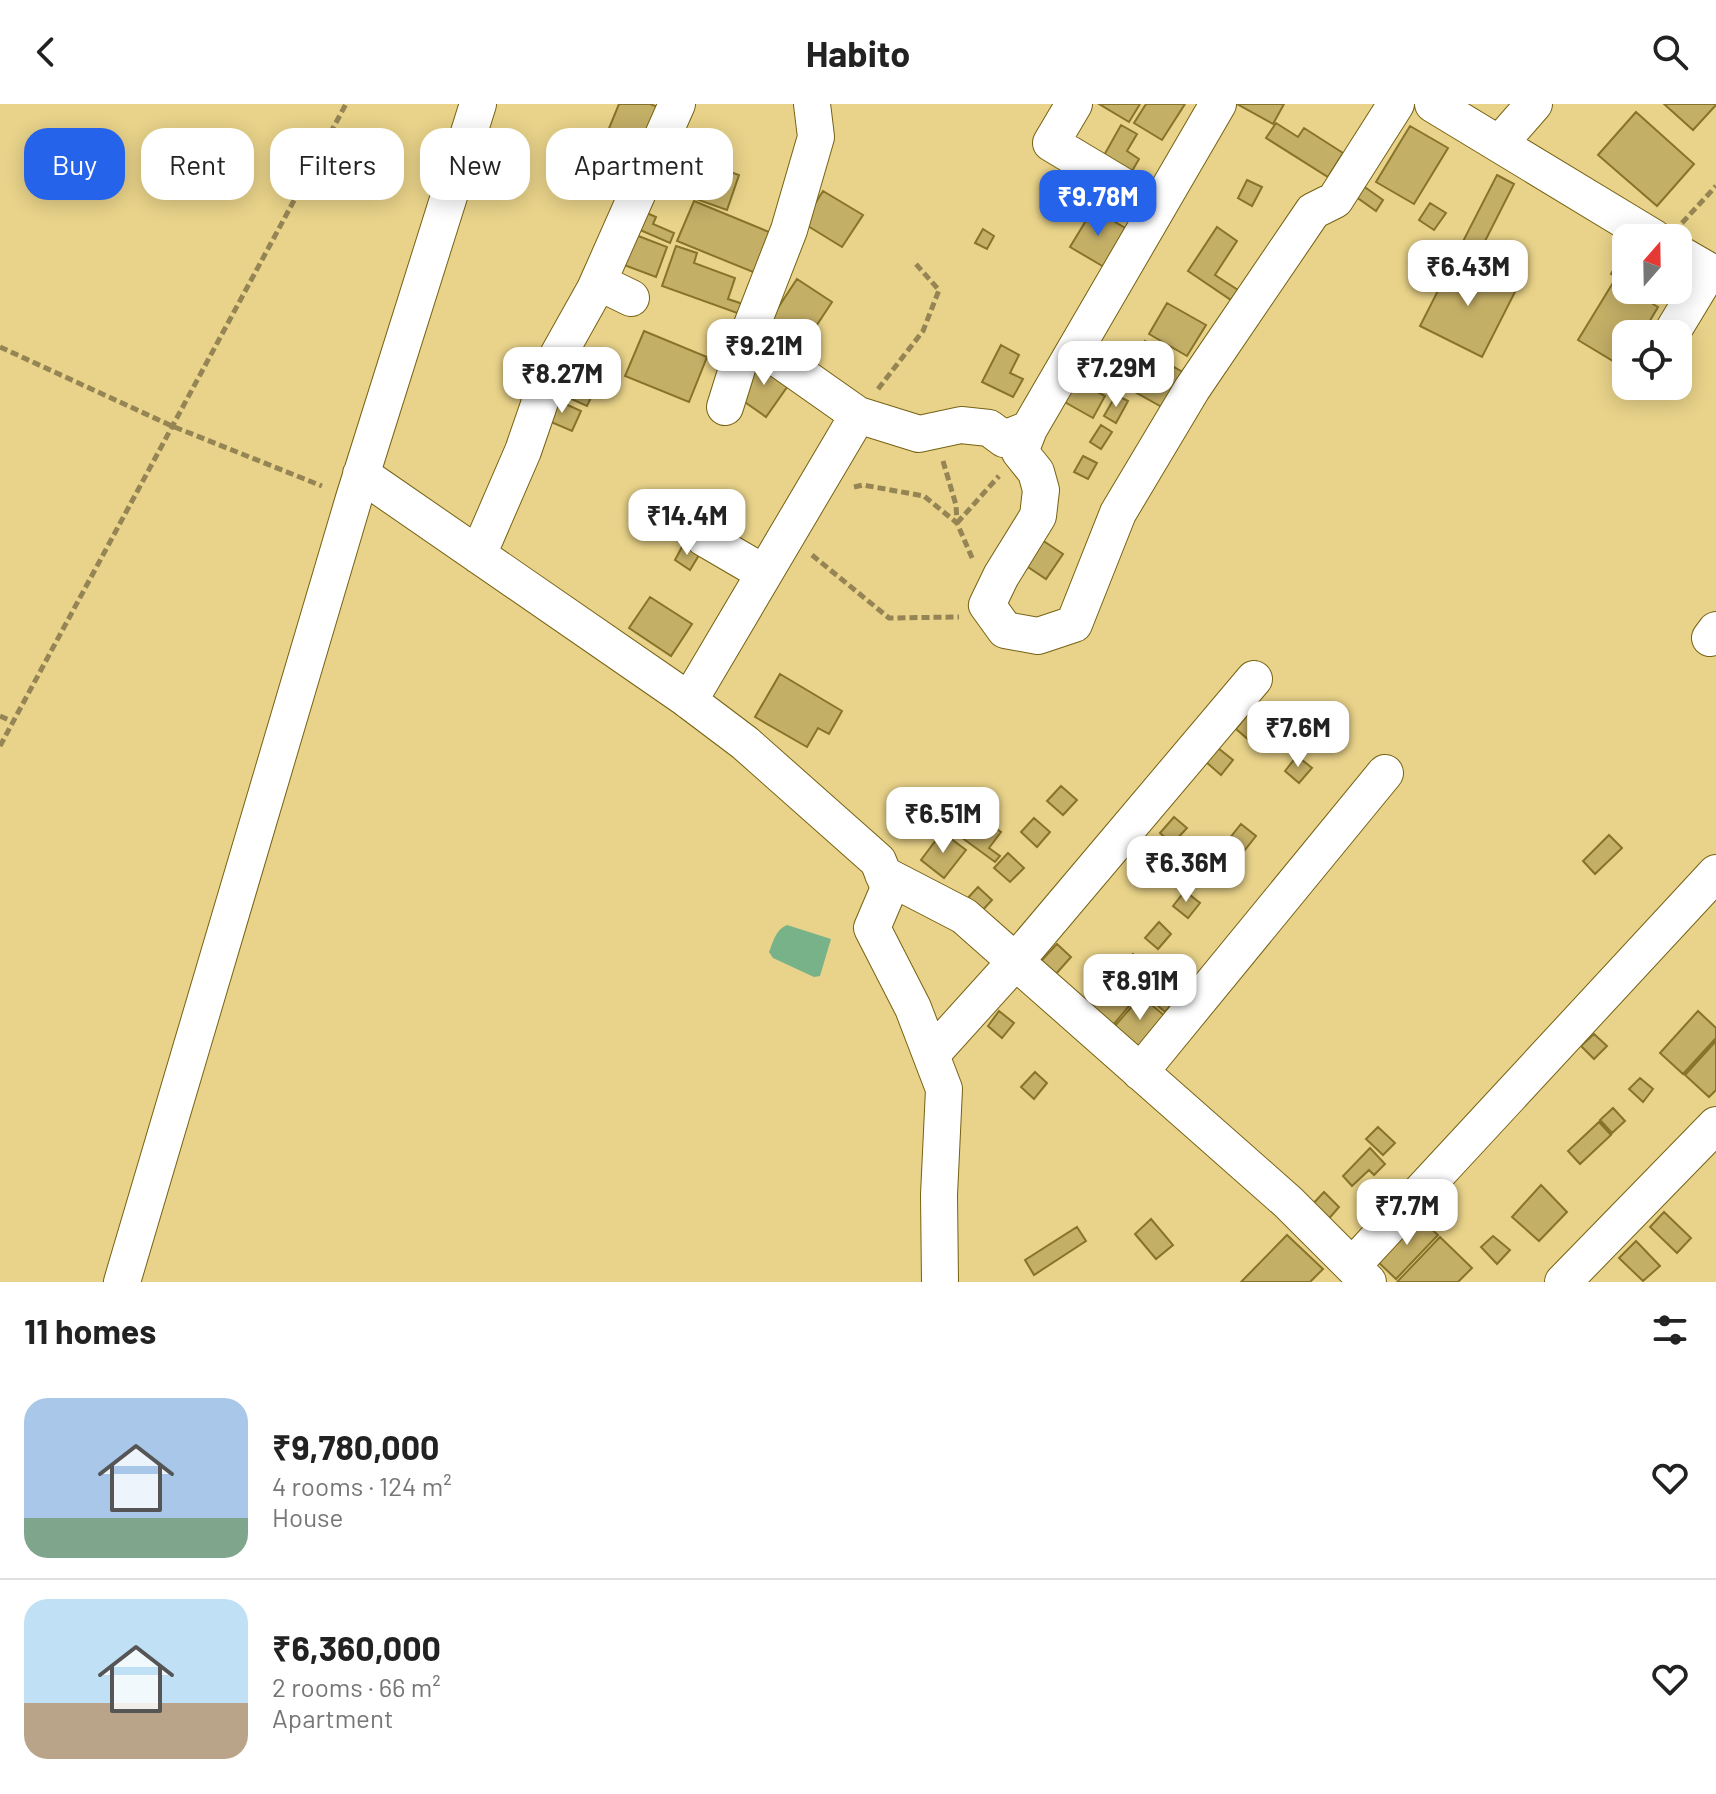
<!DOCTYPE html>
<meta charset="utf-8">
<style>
:root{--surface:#fff;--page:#f2f2f2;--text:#222;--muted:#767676;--line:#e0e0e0;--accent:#2563eb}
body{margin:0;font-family:Barlow,sans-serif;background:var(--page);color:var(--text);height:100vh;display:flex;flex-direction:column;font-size:30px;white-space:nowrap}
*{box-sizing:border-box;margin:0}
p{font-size:26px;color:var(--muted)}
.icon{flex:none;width:44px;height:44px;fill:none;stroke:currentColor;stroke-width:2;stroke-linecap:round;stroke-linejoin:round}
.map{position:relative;height:1178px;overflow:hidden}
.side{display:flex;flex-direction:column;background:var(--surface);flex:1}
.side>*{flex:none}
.top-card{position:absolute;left:24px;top:24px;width:800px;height:72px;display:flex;gap:16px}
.needle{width:52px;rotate:20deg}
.buttons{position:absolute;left:1612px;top:120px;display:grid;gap:16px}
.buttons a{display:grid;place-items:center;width:80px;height:80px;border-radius:16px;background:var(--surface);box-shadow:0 4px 20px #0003;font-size:40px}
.price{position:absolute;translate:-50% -68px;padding:0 18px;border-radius:16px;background:#fff;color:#222;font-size:26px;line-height:52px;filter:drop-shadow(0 2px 4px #0008)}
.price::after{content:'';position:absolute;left:50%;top:48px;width:24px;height:18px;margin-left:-12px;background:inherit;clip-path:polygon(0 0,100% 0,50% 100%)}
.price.on{background:var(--accent);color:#fff}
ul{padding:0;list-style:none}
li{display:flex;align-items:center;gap:24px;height:200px;padding:0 24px}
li+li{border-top:2px solid var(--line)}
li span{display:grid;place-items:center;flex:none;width:224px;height:160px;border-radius:24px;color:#555}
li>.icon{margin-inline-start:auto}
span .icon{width:96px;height:96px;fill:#fffc;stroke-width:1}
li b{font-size:34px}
h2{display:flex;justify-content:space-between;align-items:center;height:96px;padding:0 24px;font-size:34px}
.tag{padding:0 28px;border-radius:24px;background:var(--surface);box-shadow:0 4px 20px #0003;font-size:28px;line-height:72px}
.tag.on{background:var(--accent);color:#fff}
header{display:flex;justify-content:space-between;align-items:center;height:104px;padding:0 24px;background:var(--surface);font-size:36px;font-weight:700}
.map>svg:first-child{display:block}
.water{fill:#77b289}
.building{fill:#c4af67;stroke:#877329;stroke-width:2}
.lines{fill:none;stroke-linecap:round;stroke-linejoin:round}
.minor-casing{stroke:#766213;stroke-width:38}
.path{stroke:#958554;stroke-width:5;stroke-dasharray:8 4;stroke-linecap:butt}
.minor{stroke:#fff;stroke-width:36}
</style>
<header><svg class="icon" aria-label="back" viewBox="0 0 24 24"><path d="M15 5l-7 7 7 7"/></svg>Habito<svg class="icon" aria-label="search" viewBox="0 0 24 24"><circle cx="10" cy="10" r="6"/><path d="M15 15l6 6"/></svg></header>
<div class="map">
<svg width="1716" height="1178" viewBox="0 0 1716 1178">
<rect width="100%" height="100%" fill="#e9d38a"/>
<path class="water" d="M787,821L831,835L820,872L814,873L773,854L769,848C773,838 776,825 787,821Z"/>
<path class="building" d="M619,0H650L658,3L639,48L605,34Z
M1099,0H1140L1129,18Z
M1146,0H1185L1162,36L1134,19Z
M1237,0H1284L1273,20Z
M1664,0H1716V1L1693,26Z
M1636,8L1694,60L1657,102L1598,51Z
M1276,19L1298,33L1304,24L1343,49L1328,73L1266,34Z
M1121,21L1137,30L1127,47L1139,55L1131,69L1103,53Z
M1410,22L1448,44L1414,100L1376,78Z
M706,59L739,71L727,106L693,94Z
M1497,71L1514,80L1483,141L1491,145L1482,162L1457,149Z
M1247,76L1262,83L1252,102L1238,94Z
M1359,79L1383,96L1376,107L1352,90Z
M823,87L863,111L842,143L803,119Z
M694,97L774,130L758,170L677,137Z
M1430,99L1446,109L1434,126L1419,116Z
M1093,105L1127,125L1104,163L1070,143Z
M640,106L656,113L653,120L674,129L670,139L633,123Z
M1217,123L1237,137L1215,171L1238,186L1231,196L1188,167Z
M983,125L994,132L987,145L975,139Z
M628,128L667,143L656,173L616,158Z
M676,142L697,149L694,159L735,174L728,195L743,200L740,210L662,182Z
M1625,145H1626V179L1611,170Z
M1454,155L1516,186L1482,253L1420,222Z
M797,175L832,198L799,248L764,225Z
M1614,177L1658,203L1642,230H1626V257L1623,263L1578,236Z
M1167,199L1206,221L1187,252L1149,230Z
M644,227L707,253L689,298L625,272Z
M1145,237L1170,252L1167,259L1188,271L1167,306L1121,280Z
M1093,240L1108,248L1098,267L1083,259Z
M1001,241L1019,251L1010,269L1023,275L1013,293L982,278Z
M759,253L792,276L766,313L739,294Z
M573,255L603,268L587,302L558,289Z
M1079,265L1097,275L1092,285L1105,292L1093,314L1061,296Z
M1116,291L1128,297L1116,319L1104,312Z
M552,294L581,307L572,327L544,315Z
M1101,321L1112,328L1101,345L1090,338Z
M1083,352L1097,359L1088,375L1074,368Z
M1039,434L1063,450L1046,475L1022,459Z
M683,441L699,451L690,466L675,456Z
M650,493L692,520L671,552L629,524Z
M780,570L842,607L829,630L818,624L807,643L755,613Z
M1248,610L1262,622L1250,637L1236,625Z
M1218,644L1233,656L1221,671L1206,658Z
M1297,652L1312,664L1299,679L1285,667Z
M1061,682L1077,696L1063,711L1047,697Z
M962,700L1001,728L989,744L1000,752L995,758L946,722Z
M1174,713L1187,724L1172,740L1160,729Z
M1034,714L1050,728L1037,743L1021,728Z
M1241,720L1256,732L1244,747L1229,735Z
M942,728L966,746L944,774L921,756Z
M1609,731L1622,744L1595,770L1583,757Z
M1145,746L1158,757L1144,773L1131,761Z
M1008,749L1024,764L1010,778L994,764Z
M978,783L992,796L979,810L965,797Z
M1185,787L1200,799L1188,814L1173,802Z
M1159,818L1171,830L1158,845L1145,834Z
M1057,840L1071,853L1055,871L1040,858Z
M1133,850L1180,891L1165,908L1118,867Z
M1115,868L1140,889L1113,921L1089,900Z
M1141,892L1165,912L1138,943L1114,923Z
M999,907L1014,919L1002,934L988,922Z
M1698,907L1716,924V934L1683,970L1660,949Z
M1594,930L1607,942L1594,955L1581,942Z
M1716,937V986L1709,993L1685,971Z
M1035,968L1047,979L1034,995L1021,983Z
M1640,974L1653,985L1643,998L1629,985Z
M1613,1004L1625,1017L1612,1029L1600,1016Z
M1599,1018L1611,1031L1580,1060L1568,1047Z
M1378,1023L1395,1039L1383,1051L1366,1035Z
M1370,1044L1385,1060L1374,1071L1369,1066L1352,1082L1343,1072Z
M1541,1081L1567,1108L1539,1137L1512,1113Z
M1324,1088L1339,1103L1326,1118L1310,1103Z
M1664,1108L1691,1134L1677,1149L1650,1123Z
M1417,1112L1438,1131L1396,1175L1376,1156Z
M1151,1115L1173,1141L1156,1155L1135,1130Z
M1077,1123L1086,1137L1034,1171L1025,1156Z
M1287,1131L1323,1165L1310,1178H1241Z
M1493,1132L1510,1146L1497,1160L1481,1143Z
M1440,1133L1472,1164L1458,1178H1397Z
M1636,1137L1660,1162L1643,1177L1619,1154Z"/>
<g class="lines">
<defs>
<path id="minor" d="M1074,0L1051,39L1158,103
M1218,0L1029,325L1020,348L1036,368L1041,386L1038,412L1001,472L987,501L1005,526L1038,532L1074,520L1118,409L1192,285L1313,107L1335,96L1396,0
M1433,0L1654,134
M1499,40L1534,0
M1678,149L1716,171
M598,178L631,194
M1671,230L1709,167
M747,233L858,311L919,330L961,321L989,324L1004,335L1029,325
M725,303L745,239L789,126L816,33L812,0
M361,370L684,593L745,639L878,757L889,784L872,824L913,904L944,985L939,1091L940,1178
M704,434L764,469
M478,451L523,347L553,260L595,185L677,0
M1710,534L1716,526
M689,597L858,311
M883,770L964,812L1288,1098L1368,1178
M931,951L1015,858L1254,575
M1140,968L1385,669
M1352,1162L1716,769
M122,1178L354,394L478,0
M1563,1178L1716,1021"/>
</defs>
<use href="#minor" class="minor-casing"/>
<path class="path" d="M1682,119L1716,82
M0,243L172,322L322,382
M878,285L923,227L939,186L914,158
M943,357L956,401L957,419
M854,383L863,381L924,392L957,419L973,456
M957,419L999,372
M812,451L889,514L959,513
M0,612L13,618
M0,642L346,0"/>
<use href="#minor" class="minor"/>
</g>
</svg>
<div class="buttons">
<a><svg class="needle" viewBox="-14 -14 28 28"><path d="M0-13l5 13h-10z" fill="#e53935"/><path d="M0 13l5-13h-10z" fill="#767676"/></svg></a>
<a><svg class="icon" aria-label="locate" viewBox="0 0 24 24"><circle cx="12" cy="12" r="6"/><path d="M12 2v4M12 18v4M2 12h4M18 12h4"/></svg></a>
</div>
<b class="price on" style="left:1098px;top:134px">₹9.78M</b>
<b class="price" style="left:1468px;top:204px">₹6.43M</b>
<b class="price" style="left:764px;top:283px">₹9.21M</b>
<b class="price" style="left:1116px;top:305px">₹7.29M</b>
<b class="price" style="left:562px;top:311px">₹8.27M</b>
<b class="price" style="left:687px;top:453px">₹14.4M</b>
<b class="price" style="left:1298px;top:665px">₹7.6M</b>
<b class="price" style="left:943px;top:751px">₹6.51M</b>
<b class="price" style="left:1186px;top:800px">₹6.36M</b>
<b class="price" style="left:1140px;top:918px">₹8.91M</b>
<b class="price" style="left:1407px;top:1143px">₹7.7M</b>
<div class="top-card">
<a class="tag on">Buy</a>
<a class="tag">Rent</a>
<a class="tag">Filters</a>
<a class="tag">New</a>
<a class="tag">Apartment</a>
</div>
</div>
<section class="side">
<h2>11 homes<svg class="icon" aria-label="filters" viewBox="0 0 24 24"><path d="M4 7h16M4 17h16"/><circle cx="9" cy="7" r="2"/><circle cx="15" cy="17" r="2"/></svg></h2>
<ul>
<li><span style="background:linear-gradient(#a9c7e8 75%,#7fa58c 0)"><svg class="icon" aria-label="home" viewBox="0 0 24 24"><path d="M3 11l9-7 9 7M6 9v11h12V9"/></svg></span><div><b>₹9,780,000</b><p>4 rooms · 124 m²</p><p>House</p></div><svg class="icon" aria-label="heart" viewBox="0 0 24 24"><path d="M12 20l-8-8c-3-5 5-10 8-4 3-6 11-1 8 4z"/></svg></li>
<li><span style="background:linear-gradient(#bfe0f5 65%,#b9a48a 0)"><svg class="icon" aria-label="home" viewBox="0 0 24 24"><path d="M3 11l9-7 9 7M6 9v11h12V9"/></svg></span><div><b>₹6,360,000</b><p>2 rooms · 66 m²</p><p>Apartment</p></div><svg class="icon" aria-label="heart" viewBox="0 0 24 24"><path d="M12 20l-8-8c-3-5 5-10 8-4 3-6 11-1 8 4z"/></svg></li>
</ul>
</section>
